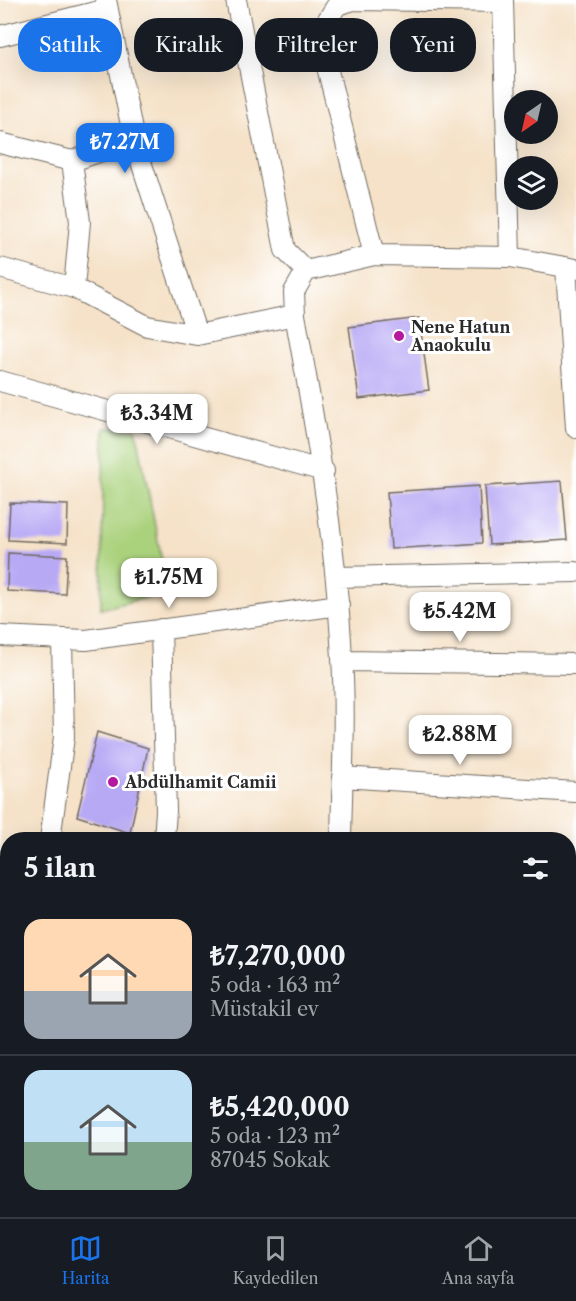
<!DOCTYPE html>
<html lang="tr">
<meta charset="utf-8">
<style>
:root{--surface:#171b24;--page:#20242c;--text:#f1f3f6;--muted:#9ea1a6;--line:#363941;--accent:#1a73e8}
body{margin:0;font-family:"Libre Caslon Text",serif;background:var(--page);color:var(--text);height:100vh;display:flex;flex-direction:column;font-size:22px;white-space:nowrap}
*{box-sizing:border-box;margin:0}
p{font-size:20px;color:var(--muted)}
.icon{flex:none;width:33px;height:33px;fill:none;stroke:currentColor;stroke-width:2;stroke-linecap:round;stroke-linejoin:round}
.map{position:relative;flex:1;overflow:hidden}
.panel{position:absolute;left:0px;top:832px;width:576px;height:386px;display:flex;flex-direction:column;background:var(--surface);border-radius:24px 24px 0 0;box-shadow:0 6px 24px #0002}
.panel>*{flex:none}
.hud{position:absolute;left:18px;top:18px;width:540px;height:54px;display:flex;gap:12px}
.needle{width:39px;rotate:214deg}
.controls{position:absolute;left:504px;top:90px;display:grid;gap:12px}
.controls a{display:grid;place-items:center;width:54px;height:54px;border-radius:50%;background:var(--surface);box-shadow:0 6px 24px #0002;font-size:30px}
.price{position:absolute;translate:-50% -51px;padding:0 14px;border-radius:12px;background:#fff;color:#222;font-size:20px;line-height:39px;filter:drop-shadow(0 2px 3px #0008)}
.price::after{content:'';position:absolute;left:50%;top:36px;width:18px;height:14px;margin-left:-9px;background:inherit;clip-path:polygon(0 0,100% 0,50% 100%)}
.price.on{background:var(--accent);color:#fff}
ul{padding:0;list-style:none}
li{display:flex;align-items:center;gap:18px;height:150px;padding:0 24px}
li+li{border-top:2px solid var(--line)}
li span{display:grid;place-items:center;flex:none;width:168px;height:120px;border-radius:18px;color:#555}
li>.icon{margin-inline-start:auto}
span .icon{width:72px;height:72px;fill:#fffc;stroke-width:1}
li b{font-size:26px}
h2{display:flex;justify-content:space-between;align-items:center;height:72px;padding:0 24px;font-size:26px}
.chip{padding:0 21px;border-radius:24px;background:var(--surface);box-shadow:0 6px 24px #0002;font-size:21px;line-height:54px}
.chip.on{background:var(--accent);color:#fff}
.menu{display:flex;justify-content:space-around;align-items:center;height:84px;border-top:2px solid var(--line);background:var(--surface);font-size:16px;color:var(--muted)}
.menu a{display:grid;justify-items:center;gap:3px}
.menu .on{color:var(--accent)}
.map>svg:first-child{display:block}
.green{fill:#aad27d;stroke:#6a7e54;stroke-width:1.5}
.building{fill:#b8a9f5}
.lines{fill:none;stroke-linecap:round;stroke-linejoin:round}
.street-casing{stroke:#726b62;stroke-width:22}
.secondary-casing{stroke:#726b62;stroke-width:32}
.street{stroke:#fff;stroke-width:20}
.secondary{stroke:#ffe4c6;stroke-width:28}
.poi-dot{fill:#b5179e;stroke:#fff;stroke-width:2}
.labels{text-anchor:middle;stroke-width:6;stroke-linejoin:round;paint-order:stroke}
.poi-label{font-size:16px;font-weight:bold;fill:#2b2b2b;stroke:#fff;text-anchor:start}
</style>
<div class="map">
<svg width="576" height="1217" viewBox="0 0 576 1217">
<rect width="100%" height="100%" fill="#fff"/>
<filter id="ink" filterUnits="userSpaceOnUse"><feTurbulence type="fractalNoise" baseFrequency=".0167" numOctaves="2"/><feDisplacementMap in="SourceGraphic" scale="12" xChannelSelector="R" yChannelSelector="G"/><feConvolveMatrix kernelMatrix="1 2 1 2 8 2 1 2 1" color-interpolation-filters="sRGB"/></filter>
<filter id="wash" filterUnits="userSpaceOnUse"><feTurbulence type="fractalNoise" baseFrequency=".008" numOctaves="4" result="noise"/><feDisplacementMap in="SourceGraphic" scale="24" xChannelSelector="R" yChannelSelector="G"/><feGaussianBlur stdDeviation="1.35" result="paint"/><feColorMatrix in="noise" values="0 0 0 0 0 0 0 0 0 0 0 0 0 0 0 0 0 1.4 0 .05"/><feComposite in="paint" operator="in"/></filter>
<g filter="url(#wash)">
<rect width="100%" height="100%" fill="#f5e2c8"/>
<path class="green" d="M104,428L136,429L168,592L101,609Z"/>
<g id="blocks">
<path class="building" d="M419,318L429,390L359,399L349,327Z
M562,481L567,540L489,545L485,486Z
M479,486L482,543L391,549L387,492Z
M10,503L68,505L67,543L8,540Z
M8,553L67,556L65,594L7,591Z
M97,732L148,748L130,833L77,816Z"/>
</g>
</g>
<g filter="url(#ink)">
<use href="#blocks" fill-opacity="0" stroke="#726b62" stroke-width="1.5"/>
<g class="lines">
<defs>
<path id="street" d="M106,0L134,140L197,335
M236,0L285,250L306,271
M503,0L510,257
M0,36L107,9
M0,143L72,161L134,140
M72,161L80,222L74,288
M374,255L325,59V24L337,5L354,0L503,2
M566,267L576,428
M0,268L74,288L147,326L197,335L295,315
M0,381L324,471
M337,577L576,572
M161,629L166,811L164,840
M0,636L86,640L339,605
M343,661L576,664
M342,777L576,792
M50,840L64,737L62,639
M341,840C342,780 346,718 342,658C336,542 316,429 295,315L294,292L306,271L374,255L510,257L576,269
M0,862L8,861
M568,960H576
M0,1029L8,1028
M144,1210L145,1217
M261,1210L262,1217
M400,1210V1217
M548,1217L549,1210"/>
<path id="secondary" d="M568,1146H576
M0,1208L8,1206"/>
</defs>
<use href="#street" class="street-casing"/>
<use href="#secondary" class="secondary-casing"/>
<use href="#street" class="street"/>
<use href="#secondary" class="secondary"/>
</g>
</g>
<g class="poi-dot">
<circle cx="399" cy="336" r="6"/>
<circle cx="113" cy="782" r="6"/>
</g>
<g class="labels">
<g class="poi-label">
<text x="411" y="333">Nene Hatun<tspan x="411" dy="18">Anaokulu</tspan></text>
<text x="125" y="788">Abdülhamit Camii</text>
</g>
</g>
</svg>
<div class="controls">
<a><svg class="needle" viewBox="-14 -14 28 28"><path d="M0-13l5 13h-10z" fill="#e53935"/><path d="M0 13l5-13h-10z" fill="#9ea1a6"/></svg></a>
<a><svg class="icon" aria-label="layers" viewBox="0 0 24 24"><path d="M12 4l9 5-9 5-9-5zM3 14l9 5 9-5"/></svg></a>
</div>
<b class="price on" style="left:125px;top:174px">₺7.27M</b>
<b class="price" style="left:157px;top:445px">₺3.34M</b>
<b class="price" style="left:169px;top:609px">₺1.75M</b>
<b class="price" style="left:460px;top:643px">₺5.42M</b>
<b class="price" style="left:460px;top:766px">₺2.88M</b>
<div class="hud">
<a class="chip on">Satılık</a>
<a class="chip">Kiralık</a>
<a class="chip">Filtreler</a>
<a class="chip">Yeni</a>
</div>
<section class="panel">
<h2>5 ilan<svg class="icon" aria-label="filters" viewBox="0 0 24 24"><path d="M4 7h16M4 17h16"/><circle cx="9" cy="7" r="2"/><circle cx="15" cy="17" r="2"/></svg></h2>
<ul>
<li><span style="background:linear-gradient(#ffd9b3 60%,#9aa5b1 0)"><svg class="icon" aria-label="home" viewBox="0 0 24 24"><path d="M3 11l9-7 9 7M6 9v11h12V9"/></svg></span><div><b>₺7,270,000</b><p>5 oda · 163 m²</p><p>Müstakil ev</p></div></li>
<li><span style="background:linear-gradient(#bfe0f5 60%,#7fa58c 0)"><svg class="icon" aria-label="home" viewBox="0 0 24 24"><path d="M3 11l9-7 9 7M6 9v11h12V9"/></svg></span><div><b>₺5,420,000</b><p>5 oda · 123 m²</p><p>87045 Sokak</p></div></li>
</ul>
</section>
</div>
<nav class="menu">
<a class="on"><svg class="icon" aria-label="map" viewBox="0 0 24 24"><path d="M3 6l6-2 6 2 6-2v14l-6 2-6-2-6 2zM9 4v14M15 6v14"/></svg>Harita</a>
<a><svg class="icon" aria-label="saved" viewBox="0 0 24 24"><path d="M7 4h10v16l-5-4-5 4z"/></svg>Kaydedilen</a>
<a><svg class="icon" aria-label="home" viewBox="0 0 24 24"><path d="M3 11l9-7 9 7M6 9v11h12V9"/></svg>Ana sayfa</a>
</nav>
